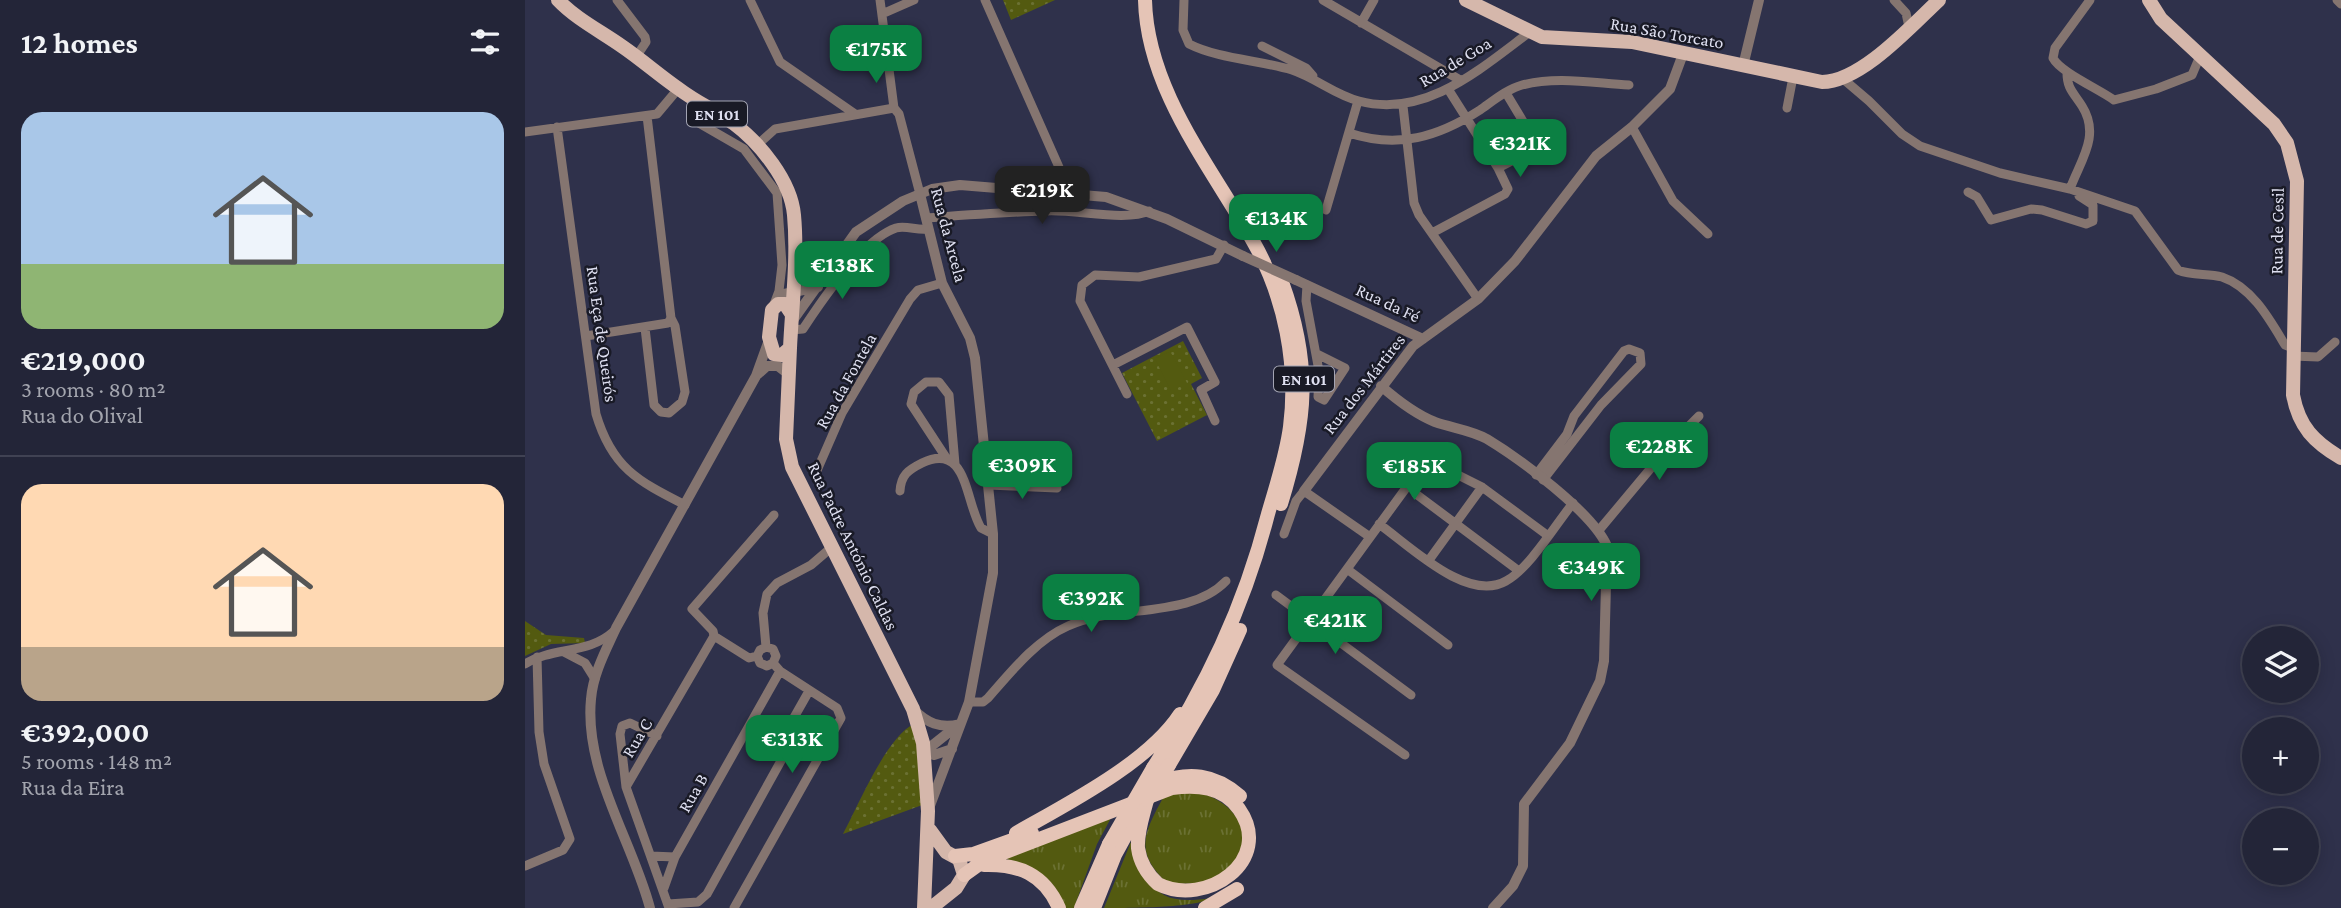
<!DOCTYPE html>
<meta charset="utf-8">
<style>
:root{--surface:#232538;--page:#2b2d40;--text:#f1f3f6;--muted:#a3a5ae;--line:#404253;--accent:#0b8043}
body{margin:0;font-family:"Crimson Pro",serif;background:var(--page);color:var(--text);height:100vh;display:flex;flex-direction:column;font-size:26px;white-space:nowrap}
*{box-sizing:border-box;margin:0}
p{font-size:23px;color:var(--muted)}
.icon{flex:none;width:38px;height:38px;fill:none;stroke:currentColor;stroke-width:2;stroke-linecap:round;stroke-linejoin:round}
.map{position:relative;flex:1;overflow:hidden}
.sheet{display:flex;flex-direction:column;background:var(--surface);width:525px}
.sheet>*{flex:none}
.buttons{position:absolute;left:1717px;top:626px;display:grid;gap:14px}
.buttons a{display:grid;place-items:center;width:77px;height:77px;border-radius:50%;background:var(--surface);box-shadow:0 4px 18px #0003,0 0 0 2px var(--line);font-size:35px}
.price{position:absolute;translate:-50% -60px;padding:0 16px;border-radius:14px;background:var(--accent);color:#fff;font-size:23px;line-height:46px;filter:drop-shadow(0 2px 4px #0008)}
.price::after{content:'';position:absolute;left:50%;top:42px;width:21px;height:16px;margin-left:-10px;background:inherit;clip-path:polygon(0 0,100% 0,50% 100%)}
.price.selected{background:#222;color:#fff}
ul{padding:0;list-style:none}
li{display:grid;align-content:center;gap:14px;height:371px;padding:0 21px}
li+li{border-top:2px solid var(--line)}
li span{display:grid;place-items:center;height:217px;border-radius:21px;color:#555}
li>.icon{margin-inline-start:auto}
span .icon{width:126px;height:126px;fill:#fffc;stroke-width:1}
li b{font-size:30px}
h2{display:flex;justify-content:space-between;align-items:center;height:84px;padding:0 21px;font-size:30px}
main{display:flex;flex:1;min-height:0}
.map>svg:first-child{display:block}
.grass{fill:url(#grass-tufts)}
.park{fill:url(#park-dots)}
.pitch{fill:#535a10}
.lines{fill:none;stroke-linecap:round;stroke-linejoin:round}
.minor{stroke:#857570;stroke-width:9}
.tertiary{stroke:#857570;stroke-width:10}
.primary{stroke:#d5b7ab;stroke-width:14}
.trunk{stroke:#e5c4b6;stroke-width:14}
.tertiary-bridge{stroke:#857570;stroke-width:10}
.trunk-bridge{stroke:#e5c4b6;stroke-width:14}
.labels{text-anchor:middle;stroke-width:5;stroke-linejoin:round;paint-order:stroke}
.shield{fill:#191a26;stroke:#a3a4b3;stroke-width:2}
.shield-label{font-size:16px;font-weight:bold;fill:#dedff0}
.street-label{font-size:18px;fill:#dedff0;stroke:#191a26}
</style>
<main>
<section class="sheet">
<h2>12 homes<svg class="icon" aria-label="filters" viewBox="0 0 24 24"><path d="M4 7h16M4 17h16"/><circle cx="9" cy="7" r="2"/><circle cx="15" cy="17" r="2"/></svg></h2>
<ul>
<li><span style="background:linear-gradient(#a9c7e8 70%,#8fb573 0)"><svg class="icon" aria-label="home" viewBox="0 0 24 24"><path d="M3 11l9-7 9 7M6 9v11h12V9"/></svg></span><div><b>€219,000</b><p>3 rooms · 80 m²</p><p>Rua do Olival</p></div></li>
<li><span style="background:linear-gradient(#ffd9b3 75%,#b9a48a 0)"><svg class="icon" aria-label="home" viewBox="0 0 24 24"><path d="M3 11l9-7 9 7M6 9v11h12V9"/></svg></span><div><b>€392,000</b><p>5 rooms · 148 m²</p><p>Rua da Eira</p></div></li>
</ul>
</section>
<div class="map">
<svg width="1816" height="908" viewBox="0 0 1816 908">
<defs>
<pattern id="grass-tufts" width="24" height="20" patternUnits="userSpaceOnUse" patternTransform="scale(1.75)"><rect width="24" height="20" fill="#535a10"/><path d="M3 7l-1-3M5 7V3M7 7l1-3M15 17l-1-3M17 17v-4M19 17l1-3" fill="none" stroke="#6b7133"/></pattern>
<pattern id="park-dots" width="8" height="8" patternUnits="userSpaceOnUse" patternTransform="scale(1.75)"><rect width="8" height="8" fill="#535a10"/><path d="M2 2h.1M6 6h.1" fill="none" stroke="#6b7133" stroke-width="1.8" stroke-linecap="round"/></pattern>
</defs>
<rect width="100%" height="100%" fill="#2f314b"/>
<path class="grass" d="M666,791C697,795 730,822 715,857C712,866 700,876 693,883L643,884C608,852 619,833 639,796Z
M587,816L572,844L549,908H539C533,879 507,864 480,859Z
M610,832C622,881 624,908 686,898C672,908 602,908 579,908Z"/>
<path class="park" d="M478,0H530L486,20Z
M658,341L677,378L666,384L682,415L632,441L597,373Z
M0,621L21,635L59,638L60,643L26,644L0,656Z
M389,724L400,804L318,834C333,806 362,736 389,724Z"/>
<path class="pitch" d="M645,351L662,383L646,391L630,359Z"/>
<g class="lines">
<path class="minor" d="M92,0L120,37L121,42L111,57
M225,0L255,62L330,114
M355,0L369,108L374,114L395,194
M460,0L545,192
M659,0L658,30L664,44C694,59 734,60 767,70C791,78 810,95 834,101C900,119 955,69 1005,32
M798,0L935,80
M1369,0L1381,13L1384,27
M1565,0L1530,48L1528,58C1535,72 1574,89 1589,100L1631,89L1667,75L1675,56
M1812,0L1816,4
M357,14L389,0
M836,23L849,0
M737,46L781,68L788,76
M1542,73C1542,89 1549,93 1557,106C1576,136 1555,161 1545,189
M1317,78L1344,101L1377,134L1395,146L1475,173L1545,189L1610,211L1653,270C1667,276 1683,273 1697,277C1727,287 1745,320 1760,345L1768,348
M169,99L167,119L219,149L252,193L257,265L254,291L248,307
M878,106L889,203L894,215L953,299
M1262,108L1268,77
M32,127L71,414C87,468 113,481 160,505
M1107,127L1148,201L1183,234
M0,132L132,114L153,89
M824,133C873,149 913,137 955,110C968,101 982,89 997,85C1032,76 1068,83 1104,85
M231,146L250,129L369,108
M973,168L1010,149L1011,143L981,93
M1443,192L1452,197L1466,220L1506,209L1517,210L1561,224L1568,221V205L1554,196
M801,210L833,101
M401,218C442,215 481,212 521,211C550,209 601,222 624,211
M907,233L980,194L983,189L973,168L923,89
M782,285L781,301L794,371L793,397L799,400L820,368L792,354
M120,328L129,405L136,412L144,413L157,402L160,392L150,326L146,318
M266,330L278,329C297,300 338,239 371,228C381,225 393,231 403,229
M61,336L143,323L146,318L122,116
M1768,356L1793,357L1810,342
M588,365L662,327L690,382L676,390L690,421
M602,394L555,301L557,285L570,275L614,277L691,259L699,245
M422,459L386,404L389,392L401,382H414L424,395L430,464
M290,475L317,413L385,299L393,290L417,283
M1011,475L1042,434L1049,416L1099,351L1104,349L1115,353L1116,364L1076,405L1018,480
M463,485L532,488
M375,491C376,475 383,470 397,463C443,441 440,502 456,528L468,534
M891,494L994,571
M854,524C885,546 942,603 981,581C1004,569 1031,524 1048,503
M1075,529L1146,444L1174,416
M759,534L771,501L779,491L845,537
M904,560L957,487
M822,569L923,645
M751,595L886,695
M241,647L238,613L242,594L252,583L286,565L307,547
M39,652L60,663L70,679
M232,656L224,658L189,636L188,631L167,609L249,515
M0,664C27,647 64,654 88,632
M444,702H458L463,698C485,673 511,640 543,626C590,604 665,619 701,581
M880,755L752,665L881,488L905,461L957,487L1022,535
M101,787L95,734L97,726L105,723L132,736
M126,856L150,857
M0,866L38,850L45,839L19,764L14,732L12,657
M139,888L150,857L255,671
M143,904L173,902L182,894L267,741V721L284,691
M144,908L101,787L189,636
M209,908L316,718L312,708L255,671L248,663L251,656L248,649L241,647L235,650L232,656L235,663L242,666L248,663"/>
<path class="tertiary" d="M1218,66L1234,0
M395,194L417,283L445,338L450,358L468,534V573L444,702L403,811
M771,280L898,339
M259,294L293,287
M268,320L331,232L378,201L407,189L435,185L581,197L642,219L718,256
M233,374L242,366H253L262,373
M856,386C872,400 890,414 910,422C927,428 946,430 962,439C995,459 1067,512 1082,546L1079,661L1075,681L1045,743L999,804L998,866L988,886L968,908
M779,491L888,346L953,299L990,261L1071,156L1107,127L1145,89L1158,54
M388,709C402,723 415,729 435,724
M399,752L433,725
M399,752L409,755L427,749
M125,908C107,840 59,771 66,699C68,674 81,650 91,628L231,376L244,340"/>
<path class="primary" d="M33,0C51,19 77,32 98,47C117,60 135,76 154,89C171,102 191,111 208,123C235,143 266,181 269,215C273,258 267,305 265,348L257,355L249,354L244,337L247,310L253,304H260L266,313
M941,0L1017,37L1107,42L1297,82C1336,82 1387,25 1414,0
M1624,0L1636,19L1749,124L1762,143L1772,181L1768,395C1774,427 1789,442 1816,458
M265,348L261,439L267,467L388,709L398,743L403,811L399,908
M405,830L421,852L434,859L439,875L431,888L406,908"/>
<path class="trunk" d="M620,0C622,90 687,168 729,243C760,298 773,365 765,427C761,457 751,486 743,514C719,607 681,687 628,768
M756,504C782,420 787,365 757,282
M644,765L688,690L715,630
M633,783C664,771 689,774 715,796
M491,833C542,804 623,763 655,714
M430,856L448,854L507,833
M459,865C494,864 519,874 534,908
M439,875L460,860L647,788C672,785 697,786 714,809C750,860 681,908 633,884C622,874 615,863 613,848C612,832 618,816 622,800
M556,908L584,844
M569,908L590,855L613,813
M680,908L712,889"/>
<path class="tertiary-bridge" d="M718,256L771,280"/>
<path class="trunk-bridge" d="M622,800L644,765
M584,844L628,768"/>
</g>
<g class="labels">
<g class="shield">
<rect x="162" y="101.5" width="60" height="25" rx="5"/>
<rect x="749" y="366.5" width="60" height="25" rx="5"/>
</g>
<g class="shield-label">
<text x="192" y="120">EN 101</text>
<text x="779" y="385">EN 101</text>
</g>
<g class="street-label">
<text transform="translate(1142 33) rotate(10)" y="6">Rua São Torcato</text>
<text transform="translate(930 62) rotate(-31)" y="6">Rua de Goa</text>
<text transform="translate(1752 231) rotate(-89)" y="6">Rua de Cesil</text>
<text transform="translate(424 235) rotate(75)" y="6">Rua da Arcela</text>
<text transform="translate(863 303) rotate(25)" y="6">Rua da Fé</text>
<text transform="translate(77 334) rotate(82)" y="6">Rua Eça de Queirós</text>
<text transform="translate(321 381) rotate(-61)" y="6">Rua da Fontela</text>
<text transform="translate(839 384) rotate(-52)" y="6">Rua dos Mártires</text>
<text transform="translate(328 546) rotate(64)" y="6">Rua Padre António Caldas</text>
<text transform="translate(112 738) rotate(-59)" y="6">Rua C</text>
<text transform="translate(168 793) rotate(-60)" y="6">Rua B</text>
</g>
</g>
</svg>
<div class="buttons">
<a><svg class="icon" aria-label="layers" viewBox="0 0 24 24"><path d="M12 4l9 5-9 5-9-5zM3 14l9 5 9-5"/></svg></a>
<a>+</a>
<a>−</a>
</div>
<b class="price" style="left:351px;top:85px">€175K</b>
<b class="price" style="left:995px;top:179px">€321K</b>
<b class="price selected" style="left:517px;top:226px">€219K</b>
<b class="price" style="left:751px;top:254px">€134K</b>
<b class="price" style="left:317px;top:301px">€138K</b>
<b class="price" style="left:1134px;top:482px">€228K</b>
<b class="price" style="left:497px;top:501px">€309K</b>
<b class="price" style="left:889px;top:502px">€185K</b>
<b class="price" style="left:1066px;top:603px">€349K</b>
<b class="price" style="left:566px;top:634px">€392K</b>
<b class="price" style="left:810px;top:656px">€421K</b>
<b class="price" style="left:267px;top:775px">€313K</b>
</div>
</main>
